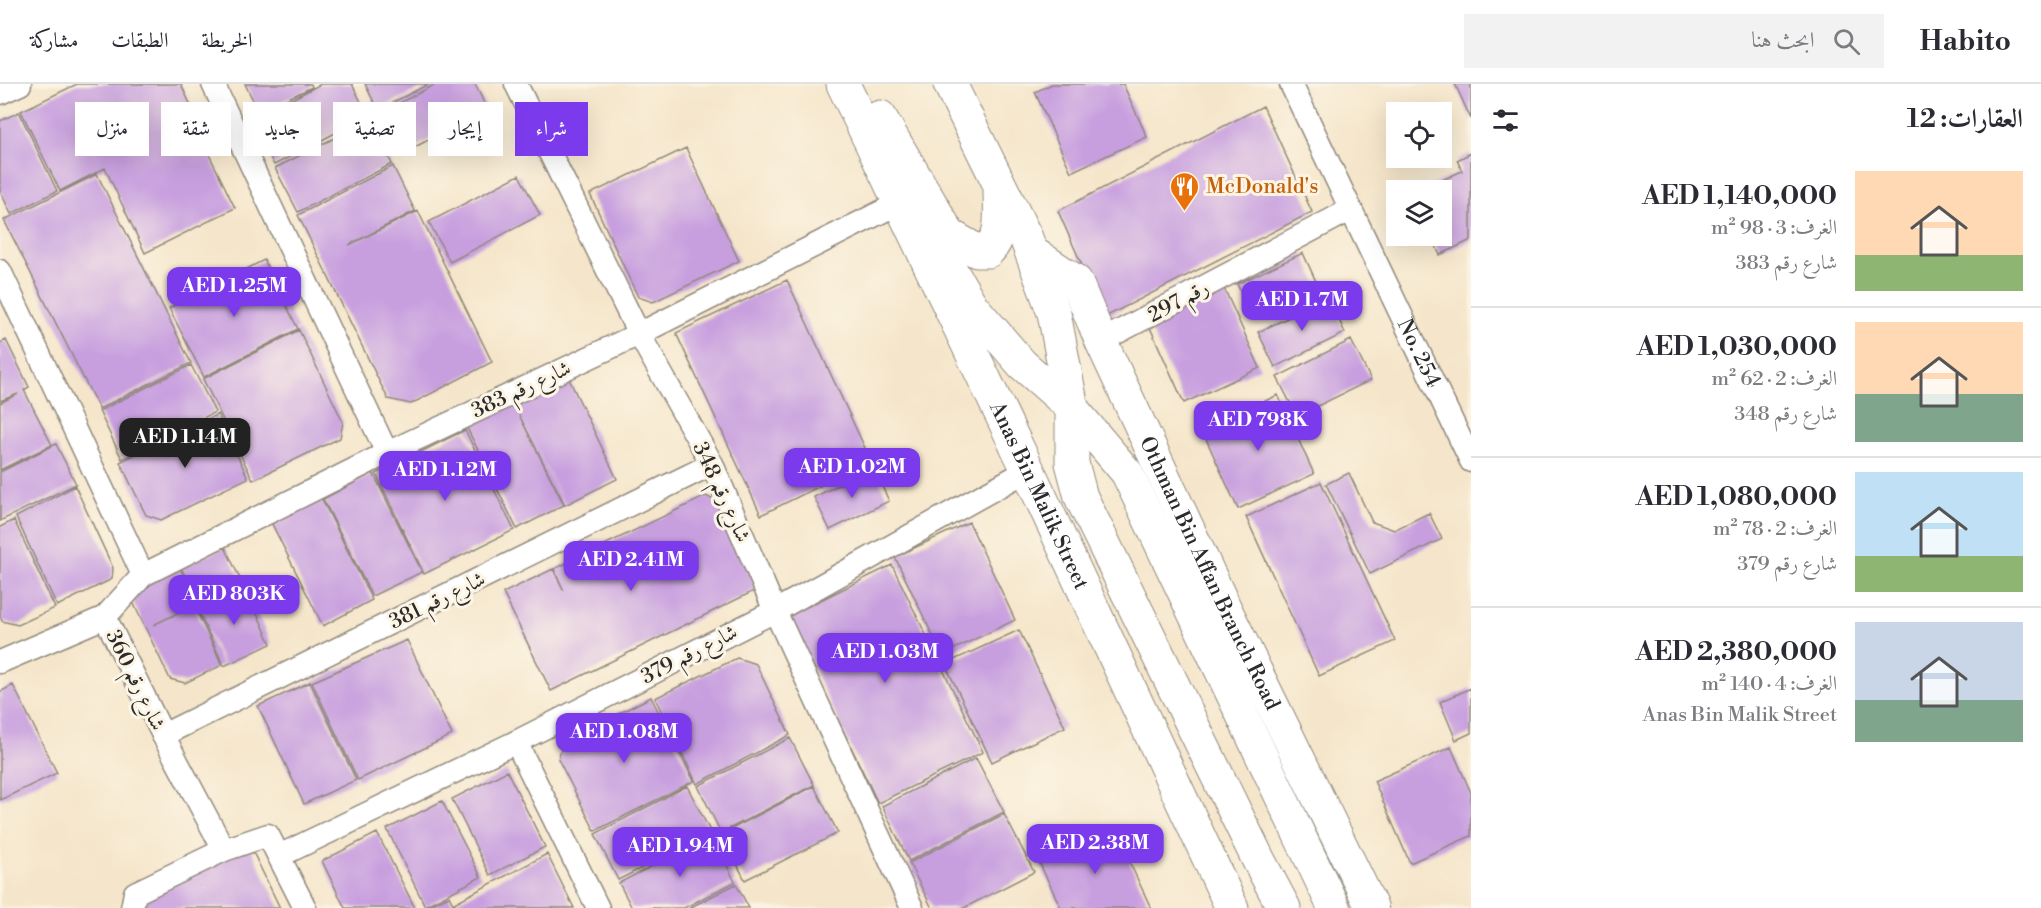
<!DOCTYPE html>
<html lang="ar">
<meta charset="utf-8">
<style>
:root{--surface:#fff;--page:#f2f2f3;--text:#2b2b33;--muted:#7c7c81;--line:#e1e1e2;--accent:#7c3aed}
body{margin:0;font-family:"Libre Bodoni",Amiri,serif;background:var(--page);color:var(--text);direction:rtl;height:100vh;display:flex;flex-direction:column;font-size:22px;white-space:nowrap}
*{box-sizing:border-box;margin:0}
p{font-size:20px;color:var(--muted)}
.icon{flex:none;width:33px;height:33px;fill:none;stroke:currentColor;stroke-width:2;stroke-linecap:round;stroke-linejoin:round}
.map{position:relative;flex:1;overflow:hidden;direction:ltr}
.drawer{display:flex;flex-direction:column;background:var(--surface);width:570px}
.drawer>*{flex:none}
.hud{position:absolute;left:18px;top:18px;width:570px;height:54px;direction:rtl;display:flex;gap:12px}
.tools{position:absolute;left:1386px;top:18px;display:grid;gap:12px}
.tools a{display:grid;place-items:center;width:66px;height:66px;border-radius:0px;background:var(--surface);box-shadow:0 6px 24px #0002;font-size:30px}
.price{position:absolute;translate:-50% -51px;padding:0 14px;border-radius:12px;background:var(--accent);color:#fff;font-size:20px;line-height:39px;filter:drop-shadow(0 2px 3px #0008)}
.price::after{content:'';position:absolute;left:50%;top:36px;width:18px;height:14px;margin-left:-9px;background:inherit;clip-path:polygon(0 0,100% 0,50% 100%)}
.price.active{background:#222;color:#fff}
ul{padding:0;list-style:none}
li{display:flex;align-items:center;gap:18px;height:150px;padding:0 18px}
li+li{border-top:2px solid var(--line)}
li span{display:grid;place-items:center;flex:none;width:168px;height:120px;border-radius:0px;color:#555}
li>.icon{margin-inline-start:auto}
span .icon{width:72px;height:72px;fill:#fffc;stroke-width:1}
li b{font-size:26px}
h2{display:flex;justify-content:space-between;align-items:center;height:72px;padding:0 18px;font-size:26px}
.pill{padding:0 21px;border-radius:0px;background:var(--surface);box-shadow:0 6px 24px #0002;font-size:21px;line-height:54px}
.pill.active{background:var(--accent);color:#fff}
header{display:flex;align-items:center;gap:36px;box-sizing:border-box;height:84px;padding:0 30px;background:var(--surface);border-bottom:2px solid var(--line)}
header strong{font-size:28px}
nav{display:flex;gap:33px;margin-inline-start:auto;font-size:21px}
.search{width:420px;height:54px;background:var(--page);display:flex;align-items:center;gap:15px;box-sizing:border-box;padding:0 21px;border-radius:0px;color:var(--muted);font-size:22px}
main{display:flex;flex:1;min-height:0}
.map>svg:first-child{display:block}
.building{fill:#c79fdf}
.lines{fill:none;stroke-linecap:round;stroke-linejoin:round}
.minor-casing{stroke:#90887b;stroke-width:25}
.secondary-casing{stroke:#90887b;stroke-width:34}
.primary-casing{stroke:#90887b;stroke-width:35}
.minor{stroke:#fff;stroke-width:22}
.secondary{stroke:#fff;stroke-width:32}
.primary{stroke:#fff;stroke-width:33}
.labels{text-anchor:middle;stroke-width:6;stroke-linejoin:round;paint-order:stroke}
.food-label{font-size:21px;fill:#c56008;stroke:#fcf5e5;text-anchor:start}
.street-label{font-size:21px;fill:#2b2b2b;stroke:#fcf5e5}
</style>
<header>
<strong>Habito</strong>
<div class="search"><svg class="icon" aria-label="search" viewBox="0 0 24 24"><circle cx="10" cy="10" r="6"/><path d="M15 15l6 6"/></svg>ابحث هنا</div>
<nav><a>الخريطة</a><a>الطبقات</a><a>مشاركة</a></nav>
</header>
<main>
<section class="drawer">
<h2>العقارات: 12<svg class="icon" aria-label="filters" viewBox="0 0 24 24"><path d="M4 7h16M4 17h16"/><circle cx="9" cy="7" r="2"/><circle cx="15" cy="17" r="2"/></svg></h2>
<ul>
<li><span style="background:linear-gradient(#ffd9b3 70%,#8fb573 0)"><svg class="icon" aria-label="home" viewBox="0 0 24 24"><path d="M3 11l9-7 9 7M6 9v11h12V9"/></svg></span><div><b>AED 1,140,000</b><p>الغرف: 3 · 98 m²</p><p>شارع رقم 383</p></div></li>
<li><span style="background:linear-gradient(#ffd9b3 60%,#7fa58c 0)"><svg class="icon" aria-label="home" viewBox="0 0 24 24"><path d="M3 11l9-7 9 7M6 9v11h12V9"/></svg></span><div><b>AED 1,030,000</b><p>الغرف: 2 · 62 m²</p><p>شارع رقم 348</p></div></li>
<li><span style="background:linear-gradient(#bfe0f5 70%,#8fb573 0)"><svg class="icon" aria-label="home" viewBox="0 0 24 24"><path d="M3 11l9-7 9 7M6 9v11h12V9"/></svg></span><div><b>AED 1,080,000</b><p>الغرف: 2 · 78 m²</p><p>شارع رقم 379</p></div></li>
<li><span style="background:linear-gradient(#c9d6e8 65%,#7fa58c 0)"><svg class="icon" aria-label="home" viewBox="0 0 24 24"><path d="M3 11l9-7 9 7M6 9v11h12V9"/></svg></span><div><b>AED 2,380,000</b><p>الغرف: 4 · 140 m²</p><p>Anas Bin Malik Street</p></div></li>
</ul>
</section>
<div class="map">
<svg width="1471" height="824" viewBox="0 0 1471 824">
<rect width="100%" height="100%" fill="#fcf5e5"/>
<filter id="ink" filterUnits="userSpaceOnUse"><feTurbulence type="fractalNoise" baseFrequency=".0167" numOctaves="2"/><feDisplacementMap in="SourceGraphic" scale="12" xChannelSelector="R" yChannelSelector="G"/><feConvolveMatrix kernelMatrix="1 2 1 2 8 2 1 2 1" color-interpolation-filters="sRGB"/></filter>
<filter id="wash" filterUnits="userSpaceOnUse"><feTurbulence type="fractalNoise" baseFrequency=".008" numOctaves="4" result="noise"/><feDisplacementMap in="SourceGraphic" scale="24" xChannelSelector="R" yChannelSelector="G"/><feGaussianBlur stdDeviation="1.35" result="paint"/><feColorMatrix in="noise" values="0 0 0 0 0 0 0 0 0 0 0 0 0 0 0 0 0 1.4 0 .05"/><feComposite in="paint" operator="in"/></filter>
<g filter="url(#wash)">
<rect width="100%" height="100%" fill="#f5e6cb"/>
<g id="blocks">
<path class="building" d="M77,0H181L191,22L187,25L235,124L145,169L105,84L60,107L21,27Z
M245,0H311L312,3L259,28Z
M321,0H352L368,32L274,81L251,36Z
M365,0H429L378,26Z
M436,0H475L487,25L398,72L376,31Z
M1052,0H1123L1147,53L1071,88L1035,8Z
M1455,0H1471V35Z
M1263,22L1312,128L1105,233L1058,127Z
M19,28L57,107L11,130L0,106V37Z
M370,36L392,80L298,128L275,84Z
M686,64L739,177L653,218L638,213L590,110Z
M1471,69V156L1440,171L1431,152H1442V106H1421L1462,87L1457,76Z
M393,82L415,127L349,161L418,127L492,278L411,320L388,315L298,131Z
M97,90L191,279L99,325L4,136Z
M519,91L540,131L450,178L429,138Z
M1303,169L1319,204L1254,235L1237,200Z
M264,176L298,245L204,293L169,224Z
M787,196L871,377L761,431L676,249Z
M1224,204L1260,284L1184,319L1148,239Z
M1329,214L1345,249L1275,283L1258,248Z
M299,246L343,338L340,354L253,396L203,295Z
M6,256L29,303L24,306L52,361L0,386V319L18,310L0,317V259Z
M1351,256L1371,296L1297,332L1277,293Z
M191,281L215,328L122,375L99,327Z
M569,295L617,395L565,421L516,325L564,421L517,445L466,342Z
M1278,311L1314,390L1238,425L1202,346Z
M218,330L248,394L161,436L146,431L120,378Z
M465,346L514,446L424,490L376,390Z
M56,360L76,400L0,437V388Z
M873,384L889,417L830,446L814,413Z
M373,389L422,488L372,512L323,415Z
M1349,389L1372,438L1394,446L1429,429L1442,455L1370,490L1326,400Z
M1321,398L1395,557L1319,592L1246,433Z
M75,402L113,484L112,495L57,522L16,433Z
M320,411L372,516L323,542L270,436Z
M706,412L719,419L756,496L754,507L551,607L503,509L553,485L564,507L554,485Z
M14,436L55,524L18,541L2,537L0,532V443Z
M969,438L1015,536L942,571L895,473Z
M225,463L242,499L199,520L181,483Z
M178,481L197,520L153,541L194,522L222,581L185,599L170,595L132,516L137,501Z
M892,481L983,668L878,719L788,532Z
M244,501L271,560L224,582L197,524Z
M1019,546L1065,643L992,678L945,580Z
M407,556L452,651L358,696L312,598Z
M737,574L756,580L790,651L697,700L655,614Z
M310,598L356,696L304,720L258,622Z
M13,601L57,689L0,716V608Z
M1471,604V649L1456,656L1440,618Z
M651,613L694,697L595,747L558,675L564,657Z
M790,654L814,701L721,749L698,702Z
M1451,663L1471,709V752L1410,779L1374,697Z
M976,674L1004,728L909,777L882,722Z
M507,687L545,763L490,791L452,715Z
M687,702L711,749L618,796L595,750Z
M814,702L838,749L745,796L722,750Z
M442,717L481,793L425,822L387,745Z
M1004,730L1034,788L964,824H932L909,779Z
M1113,743L1151,824H1061L1039,778Z
M377,749L415,824H345L322,777Z
M712,751L735,798L684,824H632L619,799Z
M250,762L280,824H145L141,816Z
M547,770L574,824H457L454,819Z
M736,800L749,824H689Z
M449,812L455,824H423Z"/>
</g>
</g>
<g filter="url(#ink)">
<use href="#blocks" fill-opacity="0" stroke="#90887b" stroke-width="1.5"/>
<g class="lines">
<defs>
<g id="minor">
<path d="M213,0L387,369"/>
<path d="M516,0L639,250L712,380L775,527L912,824"/>
<path id="s1" d="M1291,0L1471,377"/>
<path d="M0,9L20,0"/>
<path d="M0,187L143,491"/>
<path d="M1101,257L1350,126"/>
<path d="M105,533L163,651L224,766L268,751L305,824"/>
<path d="M0,578L105,533L143,491L387,369L639,250L899,119"/>
<path d="M163,651L712,380"/>
<path d="M516,658L598,824"/>
<path d="M279,772L516,658L775,527L1028,386"/>
<path d="M132,824L135,809L224,766"/>
</g>
<g id="secondary">
<path d="M927,144L972,222L1022,280L1072,324L1127,389L1334,824"/>
<path id="s2" d="M1032,168L1076,197L1101,257L1227,528L1372,824"/>
</g>
<g id="primary">
<path id="s3" d="M843,0L1028,386L1232,824"/>
<path d="M950,0L1026,154L1054,229L1072,324V379L1081,413L1259,777L1284,824"/>
<path d="M880,33L949,151L977,167H988C1004,151 1000,128 1000,106"/>
</g>
</defs>
<use href="#minor" class="minor-casing"/>
<use href="#secondary" class="secondary-casing"/>
<use href="#primary" class="primary-casing"/>
<use href="#minor" class="minor"/>
<use href="#secondary" class="secondary"/>
<use href="#primary" class="primary"/>
</g>
</g>
<defs>
<symbol id="restaurant-pin" viewBox="-11 -11 22 30"><path d="M0 17L-7.5 6A9.5 9.5 0 1 1 7.5 6Z" fill="#e8710a" stroke="#fcf5e5"/><path d="M-5-6h1v4h1v-4h1v4h1v-4h1v5L-1.5 .5V6h-2V.5L-5-1ZM5-6V6H3V1.5H1.5Q1.5-4 5-6Z" fill="#fff"/></symbol>
</defs>
<g fill-rule="evenodd">
<use href="#restaurant-pin" x="1168" y="86" width="33" height="45"/>
</g>
<g class="labels">
<g class="food-label">
<text x="1206" y="109">McDonald's</text>
</g>
<g class="street-label">
<text transform="translate(1178 217) rotate(-28)" y="7">رقم 297</text>
<text dy="7" stroke="none"><textPath href="#s1" startOffset="298">No. 254</textPath></text>
<text transform="translate(521 305) rotate(-25)" y="7">شارع رقم 383</text>
<text transform="translate(722 408) rotate(65)" y="7">شارع رقم 348</text>
<text dy="7" stroke="none"><textPath href="#s3" startOffset="456">Anas Bin Malik Street</textPath></text>
<text dy="7" stroke="none"><textPath href="#s2" startOffset="374">Othman Bin Affan Branch Road</textPath></text>
<text transform="translate(437 516) rotate(-26)" y="7">شارع رقم 381</text>
<text transform="translate(689 570) rotate(-27)" y="7">شارع رقم 379</text>
<text transform="translate(136 596) rotate(64)" y="7">شارع رقم 360</text>
</g>
</g>
</svg>
<div class="tools">
<a><svg class="icon" aria-label="locate" viewBox="0 0 24 24"><circle cx="12" cy="12" r="6"/><path d="M12 2v4M12 18v4M2 12h4M18 12h4"/></svg></a>
<a><svg class="icon" aria-label="layers" viewBox="0 0 24 24"><path d="M12 4l9 5-9 5-9-5zM3 14l9 5 9-5"/></svg></a>
</div>
<b class="price" style="left:234px;top:234px">AED 1.25M</b>
<b class="price" style="left:1302px;top:248px">AED 1.7M</b>
<b class="price" style="left:1258px;top:368px">AED 798K</b>
<b class="price active" style="left:185px;top:385px">AED 1.14M</b>
<b class="price" style="left:852px;top:415px">AED 1.02M</b>
<b class="price" style="left:445px;top:418px">AED 1.12M</b>
<b class="price" style="left:631px;top:508px">AED 2.41M</b>
<b class="price" style="left:234px;top:542px">AED 803K</b>
<b class="price" style="left:885px;top:600px">AED 1.03M</b>
<b class="price" style="left:624px;top:680px">AED 1.08M</b>
<b class="price" style="left:1095px;top:791px">AED 2.38M</b>
<b class="price" style="left:680px;top:794px">AED 1.94M</b>
<div class="hud">
<a class="pill active">شراء</a>
<a class="pill">إيجار</a>
<a class="pill">تصفية</a>
<a class="pill">جديد</a>
<a class="pill">شقة</a>
<a class="pill">منزل</a>
</div>
</div>
</main>
